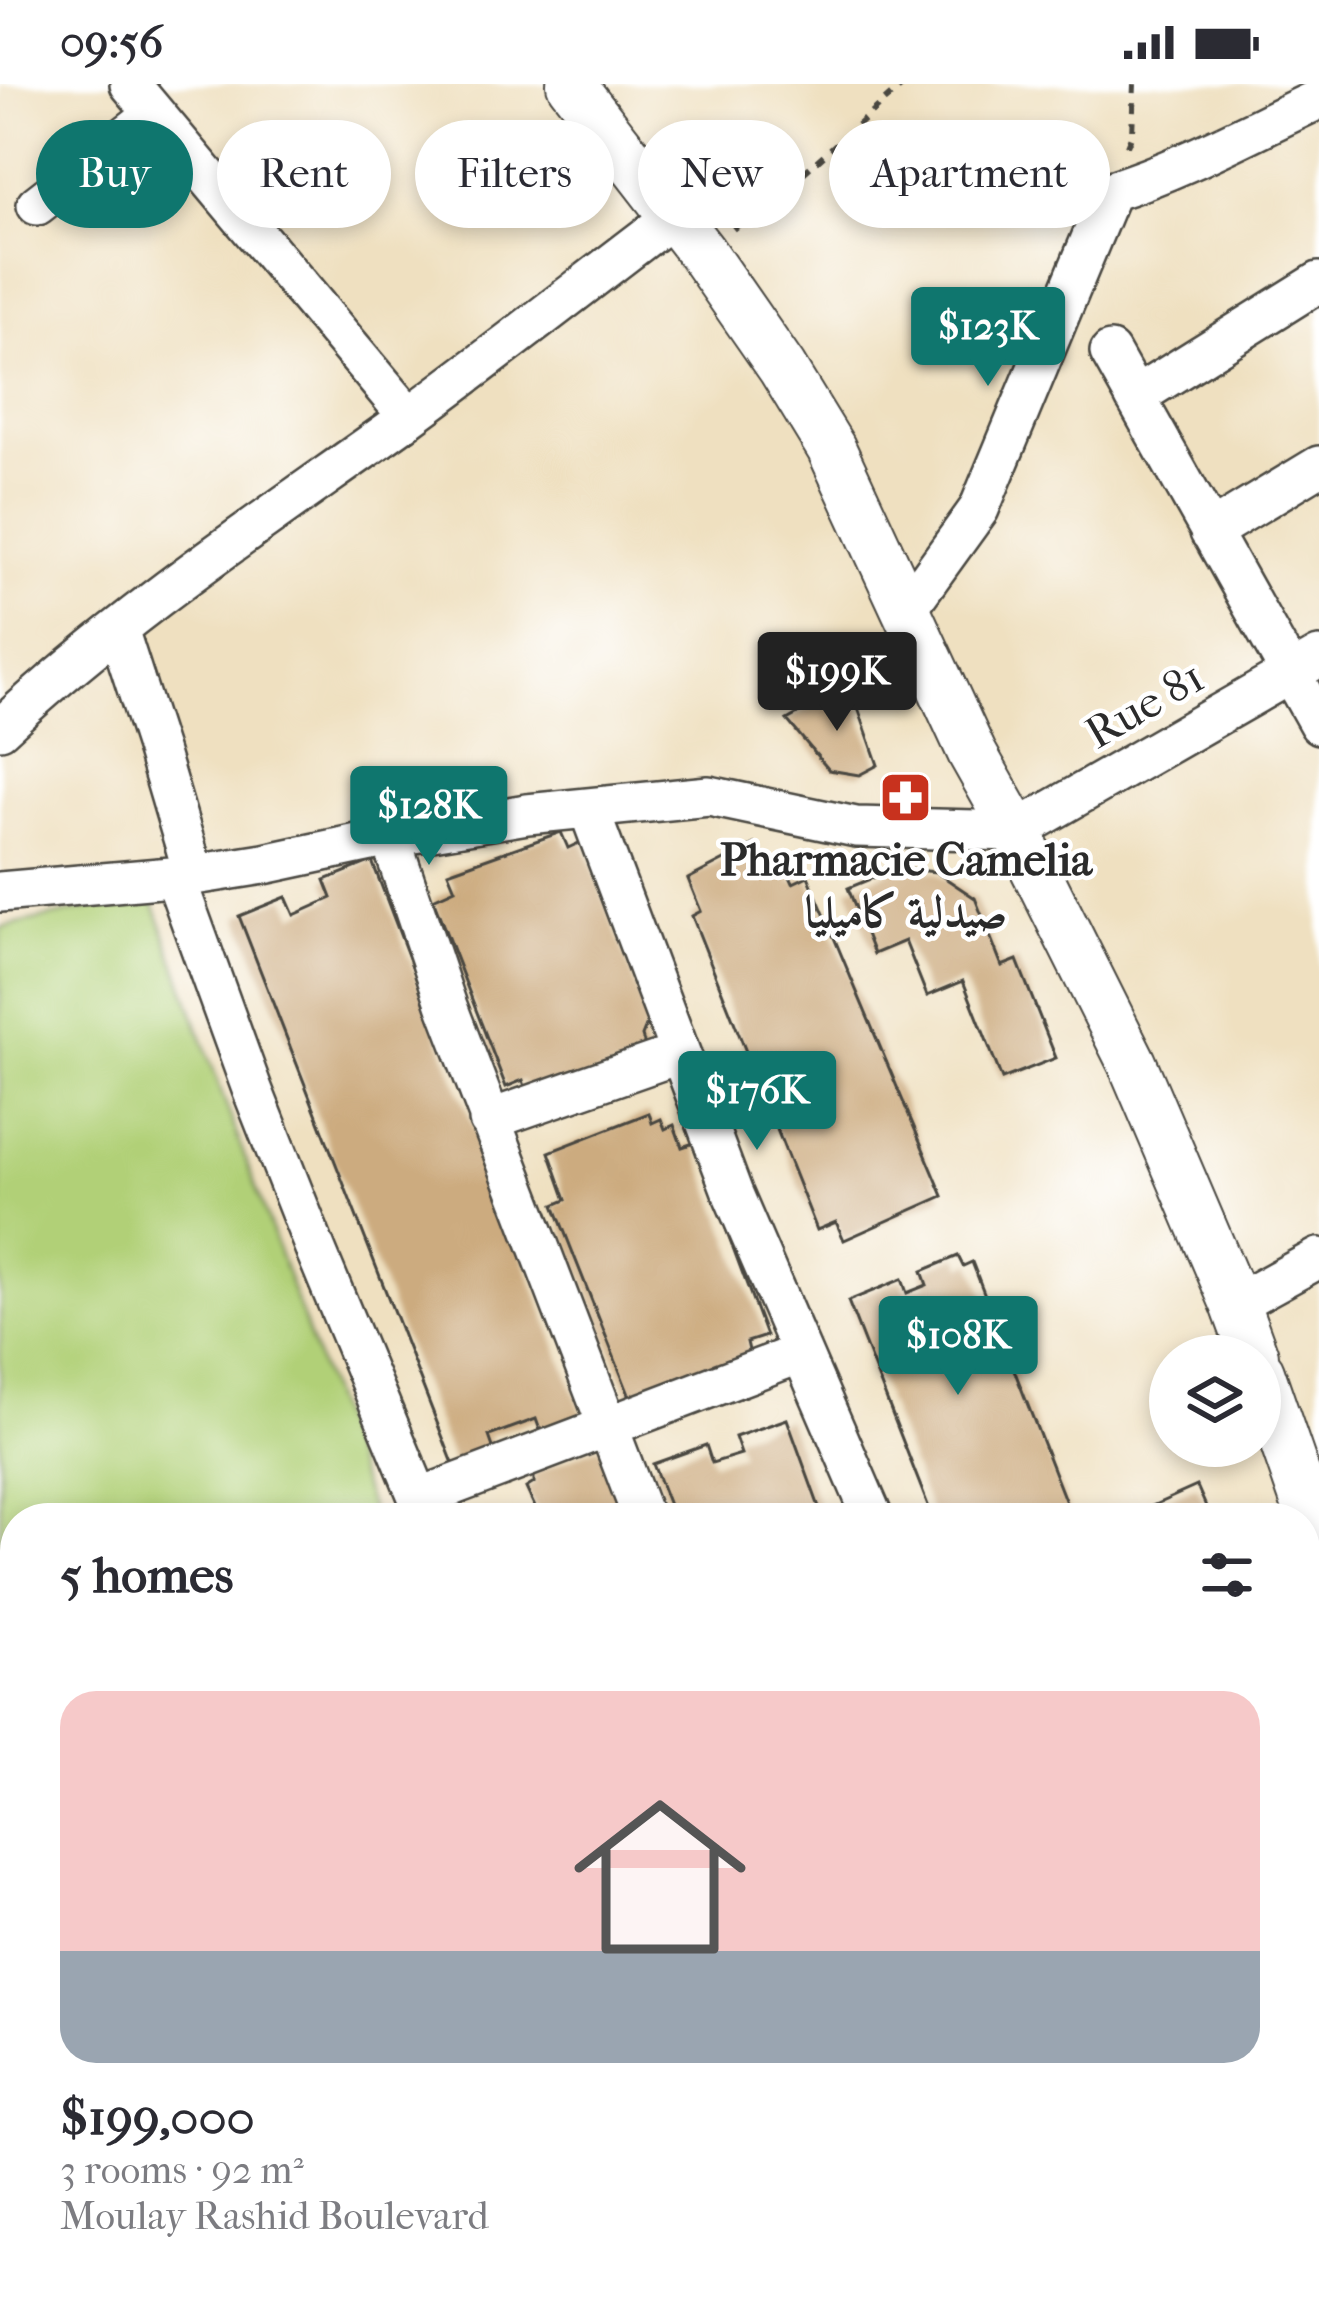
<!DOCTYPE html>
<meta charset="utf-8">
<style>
:root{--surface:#fff;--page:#f7f7f7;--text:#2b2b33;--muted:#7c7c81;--accent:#0f766e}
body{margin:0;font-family:"IM FELL French Canon",Amiri,serif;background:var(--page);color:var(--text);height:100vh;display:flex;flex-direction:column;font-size:45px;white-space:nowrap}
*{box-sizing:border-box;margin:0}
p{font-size:39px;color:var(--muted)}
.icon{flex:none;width:66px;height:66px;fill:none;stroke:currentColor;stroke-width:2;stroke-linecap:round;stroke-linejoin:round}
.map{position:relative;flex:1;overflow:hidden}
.sheet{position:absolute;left:0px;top:1419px;width:1320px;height:804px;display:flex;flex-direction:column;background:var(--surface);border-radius:48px 48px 0 0;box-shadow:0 6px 18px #0003}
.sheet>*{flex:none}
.banner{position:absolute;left:36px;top:36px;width:1248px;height:108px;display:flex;gap:24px}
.fabs{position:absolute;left:1149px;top:1251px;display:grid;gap:24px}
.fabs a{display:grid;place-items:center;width:132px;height:132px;border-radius:50%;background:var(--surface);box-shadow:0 6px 18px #0003;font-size:60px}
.price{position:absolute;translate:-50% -102px;padding:0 27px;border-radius:12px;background:var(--accent);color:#fff;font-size:39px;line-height:78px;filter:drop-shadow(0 3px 6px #0008)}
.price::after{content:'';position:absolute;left:50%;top:72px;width:36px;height:27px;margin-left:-18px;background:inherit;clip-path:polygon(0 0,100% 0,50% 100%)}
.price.current{background:#222;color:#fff}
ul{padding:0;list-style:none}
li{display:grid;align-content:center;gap:24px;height:636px;padding:0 60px}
li span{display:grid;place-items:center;height:372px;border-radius:36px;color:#555}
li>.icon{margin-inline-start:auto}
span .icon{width:216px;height:216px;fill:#fffc;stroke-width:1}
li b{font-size:51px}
h2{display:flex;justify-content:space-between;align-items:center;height:144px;padding:0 60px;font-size:51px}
.pill{padding:0 42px;border-radius:54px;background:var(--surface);box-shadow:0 6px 18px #0003;font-size:42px;line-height:108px}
.pill.current{background:var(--accent);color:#fff}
.status{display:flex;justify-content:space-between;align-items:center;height:84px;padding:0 60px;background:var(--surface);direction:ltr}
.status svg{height:33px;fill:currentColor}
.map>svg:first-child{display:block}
.green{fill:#b1d077;stroke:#6e7e51;stroke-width:3}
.building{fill:#ccab7f}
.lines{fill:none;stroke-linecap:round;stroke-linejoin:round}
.minor-casing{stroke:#484641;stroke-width:44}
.major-casing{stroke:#484641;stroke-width:52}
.path{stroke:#484641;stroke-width:6;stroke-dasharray:9 9;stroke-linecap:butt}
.minor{stroke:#fff;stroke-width:39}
.major{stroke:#fff;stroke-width:48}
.labels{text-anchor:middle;stroke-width:9;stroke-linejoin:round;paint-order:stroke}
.street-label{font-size:45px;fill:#2b2b2b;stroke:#fff}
.poi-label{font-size:45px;font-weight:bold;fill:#2b2b2b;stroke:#fff}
</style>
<div class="status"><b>09:56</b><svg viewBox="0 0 49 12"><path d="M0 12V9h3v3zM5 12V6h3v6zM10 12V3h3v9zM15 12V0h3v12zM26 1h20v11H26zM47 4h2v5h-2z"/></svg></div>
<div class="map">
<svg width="1319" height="2223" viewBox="0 0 1319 2223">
<rect width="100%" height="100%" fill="#fff"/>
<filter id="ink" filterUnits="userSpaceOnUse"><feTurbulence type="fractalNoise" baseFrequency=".00833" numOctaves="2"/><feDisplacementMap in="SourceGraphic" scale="24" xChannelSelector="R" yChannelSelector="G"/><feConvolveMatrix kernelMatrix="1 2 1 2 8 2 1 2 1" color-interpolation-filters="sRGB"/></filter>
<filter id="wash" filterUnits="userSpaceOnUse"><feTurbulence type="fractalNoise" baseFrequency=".004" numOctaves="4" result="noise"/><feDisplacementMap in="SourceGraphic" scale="48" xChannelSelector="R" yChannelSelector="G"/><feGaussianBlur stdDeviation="2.7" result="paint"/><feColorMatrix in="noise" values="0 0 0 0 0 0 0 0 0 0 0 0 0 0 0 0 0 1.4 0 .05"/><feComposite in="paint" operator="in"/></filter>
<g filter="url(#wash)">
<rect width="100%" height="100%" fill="#efe0c0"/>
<path class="green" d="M151,811L374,1434H15V2208H343L347,2223H0V844Z
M498,2208H837L840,2223H502Z"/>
<g id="blocks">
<path class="building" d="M850,601L878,681L859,691L829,686L787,636Z
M561,748L568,764L583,757L648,937L642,952L648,972L529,1016L523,996L506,1003L433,815L455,805L448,788Z
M755,760L766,782L782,775L793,799L808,792L943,1112L844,1156L836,1138L817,1146L692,832L701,827L688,795Z
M372,777L586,1339L543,1354L536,1335L489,1352L496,1372L456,1387L239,832L286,813L294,831L332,814L325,796Z
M897,784L936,788L975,814L1002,882L1017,876L1056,974L1002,995L963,897L927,912L905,857L874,870L848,804Z
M649,1029L652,1039L661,1035L665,1045L674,1041L682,1063L694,1059L766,1252L747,1258L750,1271L630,1313L554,1121L566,1116L549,1068Z
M958,1172L963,1182L972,1178L1072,1434H933L848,1217L902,1195L907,1209L927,1201L922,1187Z
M787,1335L823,1434H674L653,1380L706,1361L712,1379L741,1370L735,1353Z
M600,1362L636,1434H540L526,1404L534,1399V1390Z
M1197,1402L1211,1434H1125Z
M400,2208H495L498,2223H403Z"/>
</g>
</g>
<g filter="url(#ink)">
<use href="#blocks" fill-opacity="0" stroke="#484641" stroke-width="3"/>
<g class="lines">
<defs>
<path id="minor" d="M130,0L409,333
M37,121L154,30
M1110,268L1319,640
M1135,313L1319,198
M1210,448L1319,382
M906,526L979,425L1111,107C1184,84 1250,47 1319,15
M118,545L157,666L194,791
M0,645C124,529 267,435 405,336C496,270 584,200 674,132
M589,726L733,1110L873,1434
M390,753L447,922L643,1434
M175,793L252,1005L316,1167L427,1434
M0,808L194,791L264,780L390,753L527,730L709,712L856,743L1016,747L1319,573
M489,1036L678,970
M1235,1220L1319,1174
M419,1414L801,1269
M0,1710L15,1711
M1305,1780L1319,1781
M513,2208L516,2223
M832,2208L891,2220
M1147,2208L1150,2223"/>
<path id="major" d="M571,0L702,169L782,284L831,364L972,669L1016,747L1132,979L1235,1220L1254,1272
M1260,1288L1319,1458"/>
</defs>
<use href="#minor" class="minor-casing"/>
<use href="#major" class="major-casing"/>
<path class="path" d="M1127,62L1132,50L1134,0
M733,145L801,91L904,0"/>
<use href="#minor" class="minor"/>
<use href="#major" class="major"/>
</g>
</g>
<defs>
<symbol id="pharmacy-square" viewBox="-11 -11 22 22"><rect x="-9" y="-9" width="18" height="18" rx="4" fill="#c8321e" stroke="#fff"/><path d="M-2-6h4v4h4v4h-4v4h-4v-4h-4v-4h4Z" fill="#fff"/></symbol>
</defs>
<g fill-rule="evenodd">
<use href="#pharmacy-square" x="876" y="684" width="59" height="59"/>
</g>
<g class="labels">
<g class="street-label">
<text transform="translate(1144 620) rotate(-30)" y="16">Rue 81</text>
</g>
<g class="poi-label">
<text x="906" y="791">Pharmacie Camelia<tspan x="906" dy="52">صيدلية كاميليا</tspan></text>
</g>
</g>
</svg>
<div class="fabs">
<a><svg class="icon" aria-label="layers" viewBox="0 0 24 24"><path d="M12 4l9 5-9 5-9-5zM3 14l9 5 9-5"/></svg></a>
</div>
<b class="price" style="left:988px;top:305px">$123K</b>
<b class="price current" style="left:837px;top:650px">$199K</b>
<b class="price" style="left:429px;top:784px">$128K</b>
<b class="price" style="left:757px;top:1069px">$176K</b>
<b class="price" style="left:958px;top:1314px">$108K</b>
<div class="banner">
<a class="pill current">Buy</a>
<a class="pill">Rent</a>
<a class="pill">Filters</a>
<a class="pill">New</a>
<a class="pill">Apartment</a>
</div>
<section class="sheet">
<h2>5 homes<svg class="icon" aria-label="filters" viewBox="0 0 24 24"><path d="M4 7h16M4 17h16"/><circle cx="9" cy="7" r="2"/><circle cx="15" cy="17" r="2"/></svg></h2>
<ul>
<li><span style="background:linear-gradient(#f6c9c9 70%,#9aa5b1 0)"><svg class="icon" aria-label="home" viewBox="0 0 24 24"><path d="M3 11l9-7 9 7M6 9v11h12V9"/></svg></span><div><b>$199,000</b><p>3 rooms · 92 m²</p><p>Moulay Rashid Boulevard</p></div></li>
</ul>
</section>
</div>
